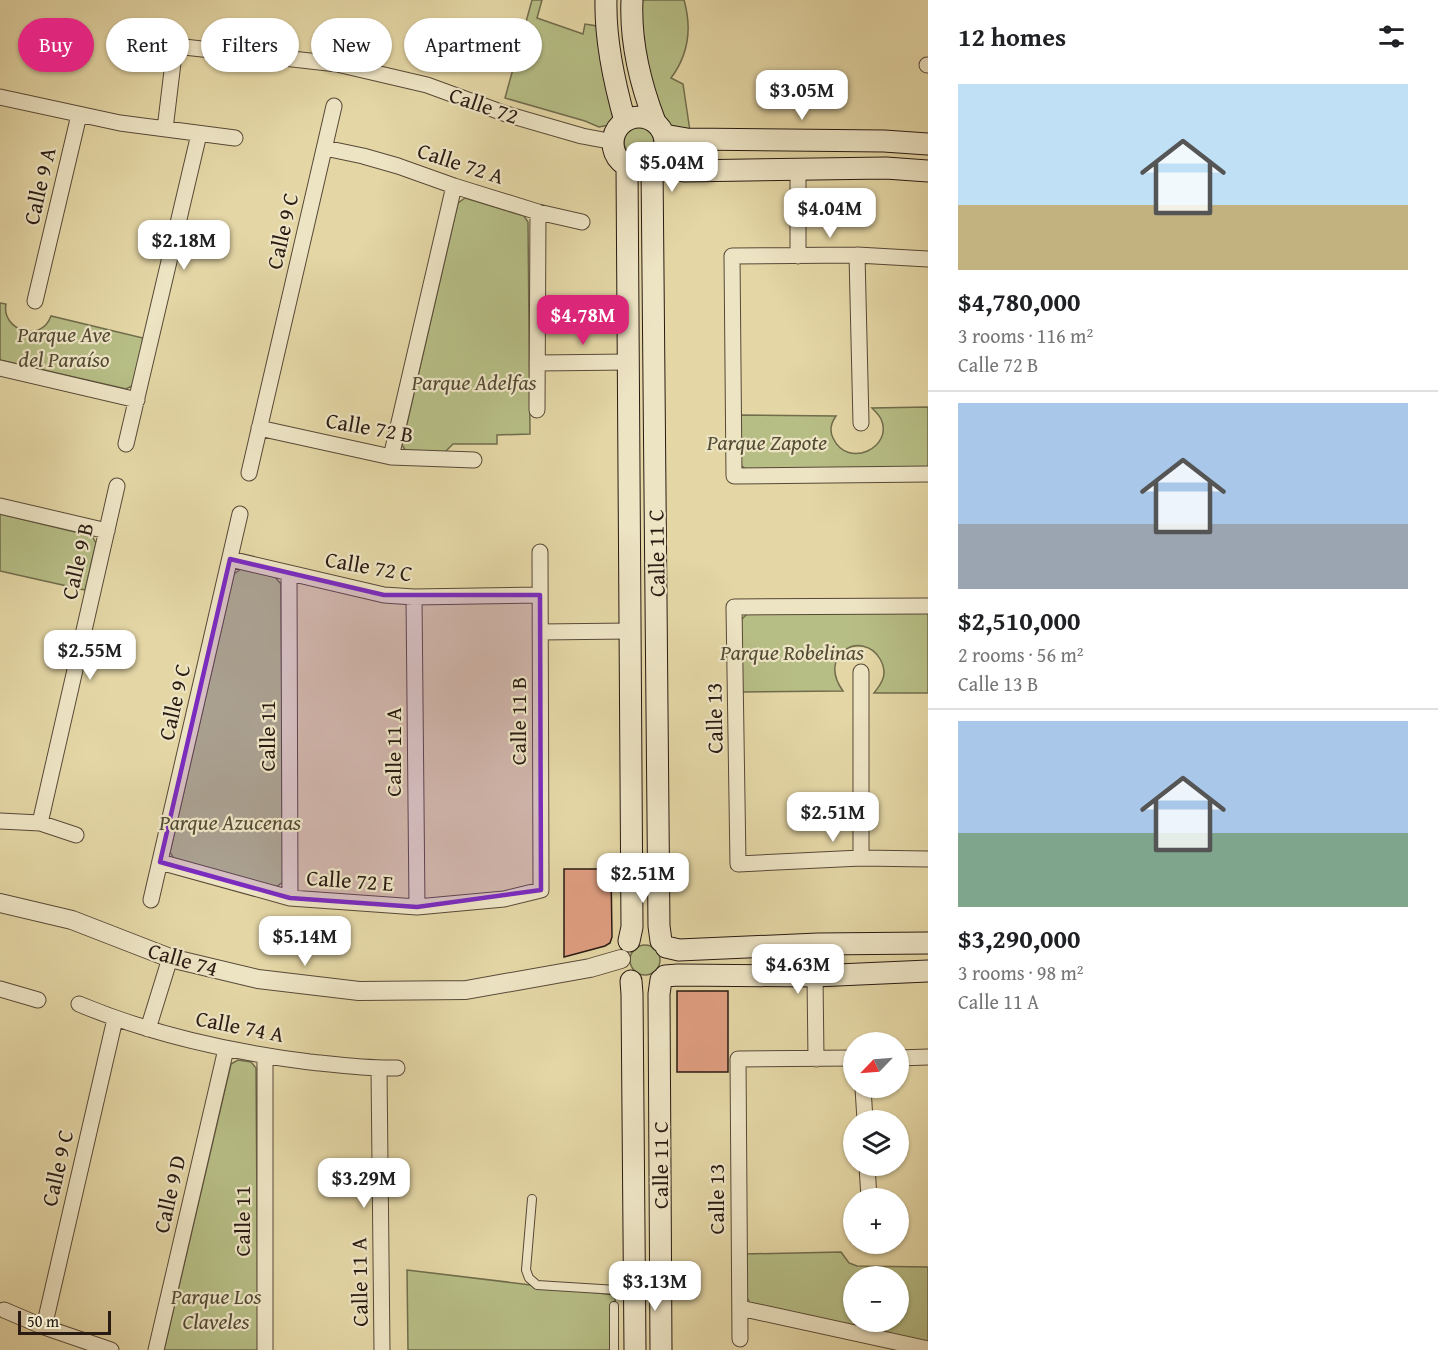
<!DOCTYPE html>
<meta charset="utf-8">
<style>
:root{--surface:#fff;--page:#f6f6f6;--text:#202124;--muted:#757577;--line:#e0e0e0;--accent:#db2777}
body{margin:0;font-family:"Gentium Book Plus",serif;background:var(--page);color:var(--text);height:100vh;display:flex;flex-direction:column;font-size:22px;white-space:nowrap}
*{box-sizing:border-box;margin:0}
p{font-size:20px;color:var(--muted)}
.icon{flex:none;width:33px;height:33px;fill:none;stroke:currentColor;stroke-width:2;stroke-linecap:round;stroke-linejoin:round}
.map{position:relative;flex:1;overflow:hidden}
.drawer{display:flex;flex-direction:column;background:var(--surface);width:510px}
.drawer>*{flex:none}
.guide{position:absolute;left:18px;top:18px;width:570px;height:54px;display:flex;gap:12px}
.needle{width:39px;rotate:245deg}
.fabs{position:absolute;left:843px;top:1032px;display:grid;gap:12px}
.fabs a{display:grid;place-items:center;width:66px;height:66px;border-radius:50%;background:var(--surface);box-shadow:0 2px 4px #0004;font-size:30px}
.scale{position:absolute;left:18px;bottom:15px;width:93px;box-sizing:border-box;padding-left:6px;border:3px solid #291a12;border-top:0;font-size:16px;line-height:21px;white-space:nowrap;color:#291a12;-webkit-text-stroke:4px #ede4c4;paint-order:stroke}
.price{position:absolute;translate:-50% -51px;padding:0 14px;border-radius:12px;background:#fff;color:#222;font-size:20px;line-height:39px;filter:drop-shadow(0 2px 3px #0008)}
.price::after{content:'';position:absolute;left:50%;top:36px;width:18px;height:14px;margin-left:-9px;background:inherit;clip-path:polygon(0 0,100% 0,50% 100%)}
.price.active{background:var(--accent);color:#fff}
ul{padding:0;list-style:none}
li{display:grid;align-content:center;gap:12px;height:318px;padding:0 30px}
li+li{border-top:2px solid var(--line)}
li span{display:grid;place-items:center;height:186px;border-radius:0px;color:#555}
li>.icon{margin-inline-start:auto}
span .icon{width:108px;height:108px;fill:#fffc;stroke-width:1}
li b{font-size:26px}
h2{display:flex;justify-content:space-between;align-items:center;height:72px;padding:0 30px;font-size:26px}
.chip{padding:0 21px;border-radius:27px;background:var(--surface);box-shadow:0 2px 4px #0004;font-size:21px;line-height:54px}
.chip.active{background:var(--accent);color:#fff}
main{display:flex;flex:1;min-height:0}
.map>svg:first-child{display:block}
.green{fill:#b6bd85;stroke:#706c4c;stroke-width:1.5;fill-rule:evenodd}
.building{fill:#de9d80;stroke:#291a12;stroke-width:1.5}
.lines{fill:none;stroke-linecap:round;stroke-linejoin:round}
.service-casing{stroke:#584937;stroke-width:10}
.minor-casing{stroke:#584937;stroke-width:17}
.tertiary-casing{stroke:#584937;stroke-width:20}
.secondary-casing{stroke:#291a12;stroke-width:23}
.service{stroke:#ede4c4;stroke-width:8}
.minor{stroke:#ede4c4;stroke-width:15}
.tertiary{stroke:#ede4c4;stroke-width:18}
.secondary{stroke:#ede4c4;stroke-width:21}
.marked{fill:#7b2cbf;fill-opacity:0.2;stroke:#7b2cbf;stroke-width:4.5;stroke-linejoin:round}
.labels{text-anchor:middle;stroke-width:4.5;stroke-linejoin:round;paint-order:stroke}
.street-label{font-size:22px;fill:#291a12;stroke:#ede4c4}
.park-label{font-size:22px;font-style:italic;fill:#534b34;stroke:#ede4c4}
</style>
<main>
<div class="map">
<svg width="928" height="1350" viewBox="0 0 928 1350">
<rect width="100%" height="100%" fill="#e4d6a5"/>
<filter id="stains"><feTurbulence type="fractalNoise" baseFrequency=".00333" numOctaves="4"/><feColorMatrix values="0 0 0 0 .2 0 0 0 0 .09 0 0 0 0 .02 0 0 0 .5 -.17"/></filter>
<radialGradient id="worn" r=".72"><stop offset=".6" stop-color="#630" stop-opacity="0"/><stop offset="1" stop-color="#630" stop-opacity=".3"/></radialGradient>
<path class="green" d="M532,0H542L537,18L583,34L585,24L597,26L600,51L613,118L612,122L609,125L599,127L585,121L505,98Z
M640,0H684C692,28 689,54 671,78L683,84L690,131L669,127L666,125L657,106L643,51Z
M624 142a15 15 0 1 1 30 0a15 15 0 1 1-30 0Z
M465,198L524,216L528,222L530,434L497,435V444H453L444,453H407L402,445L458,203Z
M0,303L6,304C1,330 41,344 51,316L143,338L134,385L126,389L0,360Z
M928,407V467L745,469L740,464V415L836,416C831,423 829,430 833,438C848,470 894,447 881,419C879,415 875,411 872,408Z
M0,514L92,536L96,543L85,590L0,571Z
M241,569L275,577L281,584L283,882L276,887L174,859L170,852L234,574Z
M928,612V693H874C883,682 888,673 880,659C863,629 816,654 843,691L742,692L741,620L747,614Z
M630 960a15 15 0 1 1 30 0a15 15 0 1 1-30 0Z
M238,1060L251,1062L256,1068L258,1350H164L231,1064Z
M841,1252L849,1263L857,1266L928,1267V1343L751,1304L746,1297V1254ZM854,1276H898V1322H854Z
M407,1270L615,1295L616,1350H408Z"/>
<path class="building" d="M564,869H611L612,937L610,943L605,946L564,957Z
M677,991H728V1072H677Z"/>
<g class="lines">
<defs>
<path id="service" d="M532,1199L526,1270L529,1278L537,1285L633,1291
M614,1350V1306"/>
<path id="minor" d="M927,65H928
M0,97L120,123L235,138
M165,129L175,46L337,64L427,85L506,114L582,136L614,142
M325,148L363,156L398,166L454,186L538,212L582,222
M798,169V256
M857,255L861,423
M928,259L857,255L732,256L734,476L928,474
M35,301L79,115
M537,363L629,362
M0,368L137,400
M537,410L538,212
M259,428L391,457L474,460
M126,444L199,134
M391,457L454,186
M249,473L334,106
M0,506L107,531
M230,559L384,595L414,597L540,595
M289,574L290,898
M414,597L417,907
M928,606L734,607L738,864L861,858L928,859
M540,632L630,631
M0,821L40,823L76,835
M40,823L117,486
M861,858V672
M160,862L290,898L417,907L504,899L541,890L540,552
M151,900L240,514
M815,976L816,1059
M0,989L38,1000
M79,1004C153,1035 231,1052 310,1062C339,1065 368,1069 397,1068
M148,1029L170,958
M265,1056V1350
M898,1058L928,1057
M379,1069L382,1350
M863,1088L865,1120
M867,1166L869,1198
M740,1308L928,1349
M4,1310L44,1327L111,1350
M44,1327L115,1019
M740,1339L738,1059L854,1058
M156,1350L226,1049"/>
<path id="tertiary" d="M0,903L72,920L170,958L258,979L359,991L466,990L590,968L621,959"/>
<path id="secondary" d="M606,0C605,41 614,82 625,121
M632,0C630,43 640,83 655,122
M613 143a26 26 0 1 1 52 0a26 26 0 1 1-52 0Z
M664,135L687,139L884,141L928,144
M657,161L684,171L886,168L928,171
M652,165L659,926L661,941
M627,166L632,927L629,941
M666,947L679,950L818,944L928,943
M665,976L678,975L815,976L928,971
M661,980L659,994L661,1350
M631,981L632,994L635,1350"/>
</defs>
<use href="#service" class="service-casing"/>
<use href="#minor" class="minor-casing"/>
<use href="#tertiary" class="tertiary-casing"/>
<use href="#secondary" class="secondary-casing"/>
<use href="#service" class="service"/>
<use href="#minor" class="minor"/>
<use href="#tertiary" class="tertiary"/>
<use href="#secondary" class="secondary"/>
</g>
<path class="marked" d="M230,559L384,595H540L541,890L417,907L290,898L160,862Z"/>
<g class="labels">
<g class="street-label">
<text transform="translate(484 105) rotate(19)" y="8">Calle 72</text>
<text transform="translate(461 163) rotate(18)" y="8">Calle 72 A</text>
<text transform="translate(39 186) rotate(-77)" y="8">Calle 9 A</text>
<text transform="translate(282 231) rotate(-77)" y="8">Calle 9 C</text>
<text transform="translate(370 427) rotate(10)" y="8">Calle 72 B</text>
<text transform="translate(656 553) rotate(-91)" y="8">Calle 11 C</text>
<text transform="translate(77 561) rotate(-77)" y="8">Calle 9 B</text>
<text transform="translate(369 566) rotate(10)" y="8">Calle 72 C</text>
<text transform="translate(174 702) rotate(-77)" y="8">Calle 9 C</text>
<text transform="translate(714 718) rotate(-91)" y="8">Calle 13</text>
<text transform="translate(518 721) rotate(-90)" y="8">Calle 11 B</text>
<text transform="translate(267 736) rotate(-90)" y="8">Calle 11</text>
<text transform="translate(393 752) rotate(-90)" y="8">Calle 11 A</text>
<text transform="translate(350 880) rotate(4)" y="8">Calle 72 E</text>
<text transform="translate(183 959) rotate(16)" y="8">Calle 74</text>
<text transform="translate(240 1026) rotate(11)" y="8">Calle 74 A</text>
<text transform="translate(660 1165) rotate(-90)" y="8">Calle 11 C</text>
<text transform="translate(57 1168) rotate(-77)" y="8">Calle 9 C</text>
<text transform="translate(169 1194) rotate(-77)" y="8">Calle 9 D</text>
<text transform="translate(716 1199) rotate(-90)" y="8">Calle 13</text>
<text transform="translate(242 1221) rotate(-90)" y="8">Calle 11</text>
<text transform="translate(359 1282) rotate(-91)" y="8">Calle 11 A</text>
</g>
<g class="park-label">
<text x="64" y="342">Parque Ave<tspan x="64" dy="25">del Paraíso</tspan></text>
<text x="474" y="390">Parque Adelfas</text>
<text x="767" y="450">Parque Zapote</text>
<text x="792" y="660">Parque Robelinas</text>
<text x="230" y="830">Parque Azucenas</text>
<text x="216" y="1304">Parque Los<tspan x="216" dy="25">Claveles</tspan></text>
</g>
</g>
<rect width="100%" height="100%" filter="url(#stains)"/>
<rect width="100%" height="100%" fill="url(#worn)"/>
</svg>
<div class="fabs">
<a><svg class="needle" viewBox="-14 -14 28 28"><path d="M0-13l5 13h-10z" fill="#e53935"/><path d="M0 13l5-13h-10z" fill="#757577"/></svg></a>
<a><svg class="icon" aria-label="layers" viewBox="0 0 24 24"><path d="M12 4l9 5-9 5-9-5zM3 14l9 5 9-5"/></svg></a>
<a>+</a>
<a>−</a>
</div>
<div class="scale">50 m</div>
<b class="price" style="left:802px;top:121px">$3.05M</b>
<b class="price" style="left:672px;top:193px">$5.04M</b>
<b class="price" style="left:830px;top:239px">$4.04M</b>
<b class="price" style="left:184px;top:271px">$2.18M</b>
<b class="price active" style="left:583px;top:346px">$4.78M</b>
<b class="price" style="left:90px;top:681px">$2.55M</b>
<b class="price" style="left:833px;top:843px">$2.51M</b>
<b class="price" style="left:643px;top:904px">$2.51M</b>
<b class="price" style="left:305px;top:967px">$5.14M</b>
<b class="price" style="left:798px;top:995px">$4.63M</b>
<b class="price" style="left:364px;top:1209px">$3.29M</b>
<b class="price" style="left:655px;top:1312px">$3.13M</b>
<div class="guide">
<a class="chip active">Buy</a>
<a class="chip">Rent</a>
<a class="chip">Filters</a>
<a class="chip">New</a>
<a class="chip">Apartment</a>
</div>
</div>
<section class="drawer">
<h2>12 homes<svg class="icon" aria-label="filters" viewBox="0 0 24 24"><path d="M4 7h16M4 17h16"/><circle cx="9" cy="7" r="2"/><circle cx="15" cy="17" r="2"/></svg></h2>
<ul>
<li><span style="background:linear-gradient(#bfe0f5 65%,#c2b280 0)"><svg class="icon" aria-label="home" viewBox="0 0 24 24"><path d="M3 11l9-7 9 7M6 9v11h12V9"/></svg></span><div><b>$4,780,000</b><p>3 rooms · 116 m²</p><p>Calle 72 B</p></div></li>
<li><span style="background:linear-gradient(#a9c7e8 65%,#9aa5b1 0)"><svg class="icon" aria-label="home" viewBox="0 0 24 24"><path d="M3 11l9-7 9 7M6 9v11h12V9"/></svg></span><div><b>$2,510,000</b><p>2 rooms · 56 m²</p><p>Calle 13 B</p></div></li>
<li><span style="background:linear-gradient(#a9c7e8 60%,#7fa58c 0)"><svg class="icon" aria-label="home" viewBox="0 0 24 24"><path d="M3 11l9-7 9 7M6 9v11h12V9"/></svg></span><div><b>$3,290,000</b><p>3 rooms · 98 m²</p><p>Calle 11 A</p></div></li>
</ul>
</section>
</main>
